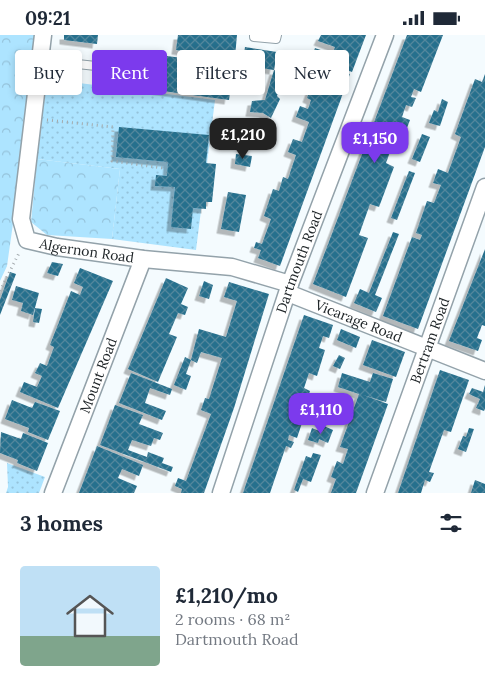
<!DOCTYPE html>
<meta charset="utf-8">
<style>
:root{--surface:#fff;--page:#f2f2f3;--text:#1f2937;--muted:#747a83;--line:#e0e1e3;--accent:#7c3aed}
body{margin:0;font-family:Lora,serif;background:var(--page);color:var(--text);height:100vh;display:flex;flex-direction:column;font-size:19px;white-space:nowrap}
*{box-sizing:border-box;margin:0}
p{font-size:16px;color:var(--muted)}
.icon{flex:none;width:28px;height:28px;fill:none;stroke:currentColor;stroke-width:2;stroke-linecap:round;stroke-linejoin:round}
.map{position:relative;height:458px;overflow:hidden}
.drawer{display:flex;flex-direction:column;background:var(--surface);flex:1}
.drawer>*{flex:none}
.banner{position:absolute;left:15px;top:15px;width:455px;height:45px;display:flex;gap:10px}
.price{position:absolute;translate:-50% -42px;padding:0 11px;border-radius:10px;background:var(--accent);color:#fff;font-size:16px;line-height:32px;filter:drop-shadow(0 1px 2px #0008)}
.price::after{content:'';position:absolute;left:50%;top:30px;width:15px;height:11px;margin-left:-8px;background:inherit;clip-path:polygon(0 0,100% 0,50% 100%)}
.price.active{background:#222;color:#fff}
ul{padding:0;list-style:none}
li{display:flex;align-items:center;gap:15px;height:125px;padding:0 20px}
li+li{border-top:1px solid var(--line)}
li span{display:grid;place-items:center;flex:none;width:140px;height:100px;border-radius:5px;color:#555}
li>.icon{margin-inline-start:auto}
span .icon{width:60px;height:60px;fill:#fffc;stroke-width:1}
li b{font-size:21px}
h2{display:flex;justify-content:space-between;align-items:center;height:60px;padding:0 20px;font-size:21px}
.tag{padding:0 18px;border-radius:5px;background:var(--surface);box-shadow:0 2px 8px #0003;font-size:18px;line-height:45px}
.tag.active{background:var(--accent);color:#fff}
.status{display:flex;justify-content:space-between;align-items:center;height:35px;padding:0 25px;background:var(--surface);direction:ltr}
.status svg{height:14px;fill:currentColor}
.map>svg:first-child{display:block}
.grass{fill:url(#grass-dots)}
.forest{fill:url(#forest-crowns)}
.building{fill:url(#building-cross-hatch);filter:url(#shadow)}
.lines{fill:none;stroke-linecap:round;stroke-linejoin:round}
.service-casing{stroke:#93a2aa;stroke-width:10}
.minor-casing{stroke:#93a2aa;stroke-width:19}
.path{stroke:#a3aaad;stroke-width:3;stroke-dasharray:1 4;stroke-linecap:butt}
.service{stroke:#fff;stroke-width:8}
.minor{stroke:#fff;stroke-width:16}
.labels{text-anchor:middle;stroke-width:5;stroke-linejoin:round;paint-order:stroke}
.street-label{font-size:14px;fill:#202629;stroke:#fff}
</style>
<div class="status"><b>09:21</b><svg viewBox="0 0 49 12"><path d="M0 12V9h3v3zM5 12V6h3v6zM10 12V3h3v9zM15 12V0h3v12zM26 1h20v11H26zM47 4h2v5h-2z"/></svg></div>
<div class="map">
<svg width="485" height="458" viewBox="0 0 485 458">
<defs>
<pattern id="grass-dots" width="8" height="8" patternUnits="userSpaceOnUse" patternTransform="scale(1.25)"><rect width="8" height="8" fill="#ade4ff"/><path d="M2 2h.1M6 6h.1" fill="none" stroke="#95c3db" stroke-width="1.8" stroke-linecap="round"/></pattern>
<pattern id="forest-crowns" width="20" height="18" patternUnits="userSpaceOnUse" patternTransform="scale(1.25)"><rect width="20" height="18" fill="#ade4ff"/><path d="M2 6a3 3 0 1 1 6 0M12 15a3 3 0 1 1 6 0" fill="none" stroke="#95c3db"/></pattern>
<pattern id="building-cross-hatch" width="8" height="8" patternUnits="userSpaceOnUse" patternTransform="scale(1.25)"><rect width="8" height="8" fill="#266f8d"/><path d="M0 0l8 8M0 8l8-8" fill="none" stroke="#53879c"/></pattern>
<filter id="shadow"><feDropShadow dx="-4.5" dy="4.5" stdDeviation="0" flood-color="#0004"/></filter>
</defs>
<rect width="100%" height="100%" fill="#f4fbfe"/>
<path class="grass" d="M47,44L215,65L196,215L112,204L120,134L37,124Z
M7,428L45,442L39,458H6L8,452Z"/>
<path class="forest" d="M0,0H37L22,125L7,231L0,246Z
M37,124L120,134L112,204L47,200L31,187Z"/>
<path class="building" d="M64,0H98L97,9L64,5Z
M178,0H237L235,22L176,15Z
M321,0H366L352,37L312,21L315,13L332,19L335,12L318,6Z
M407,0H443L421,57L414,54L411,62L416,63L412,72L406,70L402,82L410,85L404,101L397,98L386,128L394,132L379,172L370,169L359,200L368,203L346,262L313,249Z
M245,12L277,17L274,35L242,30Z
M282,15H290L289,34L281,33Z
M130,16L234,30L229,65L126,51Z
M332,32L350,39L280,231L258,223L261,215L254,213L256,207L262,209L271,184L264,181L273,154L279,156L283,142L288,144L296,120L288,117L293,104L302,107L309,87L296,82L300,71L308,74L311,65L307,63L315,41L327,45Z
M274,35L294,38L292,45L279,41L275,52L279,54L277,61L280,64L271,83L263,78L250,77L252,66L265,65Z
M485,39V112L418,294L383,281L412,202L420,205L422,200L416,198L427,166L434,168L441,150L433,148L438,134L448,138L461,102L455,99L475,44L482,47Z
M442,64L448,67L440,91L429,88L434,75L438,77Z
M119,92L209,100L206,128L216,129L212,167H206V174L193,173L191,194L171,192L175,152L155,151L156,140L167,141L168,127L116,122Z
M422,99L430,102L420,127L412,124Z
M236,119L252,121L250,132L235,129Z
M409,136L415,138L397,185L391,183Z
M228,157L246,160L239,197L221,194Z
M393,197L399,199L375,260L382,263L376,277L354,268L360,254L369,258Z
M485,214V291L482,290L477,303L482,305L478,316L449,306Z
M52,227L63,229L58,241L47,238Z
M80,233L113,246L58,373L20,357L24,347L37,352L42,341L35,338L40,328L47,331L54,312L50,310L71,256L80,260L83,252L74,248Z
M10,237L16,239L0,280V265Z
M166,243L188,253L181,269L188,272L185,280L178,278L169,299L177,302L158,347L128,334Z
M204,246L213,250L209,264L199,261Z
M229,247L269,259L234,373L204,458H181L182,454L175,451L178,443L186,446L211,379L201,375L205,363L209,364L222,323L201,317L197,328L191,325L199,294L226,302L237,266L224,262Z
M16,251L39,258L33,280L21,276L23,268L12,265Z
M35,273L42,274L39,288L33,287Z
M304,280L333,290L329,303L323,301L319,313L325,315L317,341L309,338L304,353L310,356L305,370L300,369L298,373L306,376L297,403L289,400L288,405L294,407L291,413L286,411L270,458H243Z
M341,294L360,302L356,313L337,305Z
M372,305L405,317L396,342L363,330Z
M339,320L345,323L340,334L333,331Z
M185,322L191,325L186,339L191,341L186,355L174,350Z
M440,335L469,345L451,397L444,395L429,437L434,438L430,447L425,445L421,458H398Z
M131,338L172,354L170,360L150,353L145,368L166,376L162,385L119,368Z
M342,338L370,347L373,338L393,344L386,367L363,360L388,369L356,458H331L336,444L331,442L337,426L343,429L348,414L340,412L359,359L338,352Z
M485,350V374L484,376L476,373L480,364L469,359L472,353L483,357Z
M12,365L32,373L35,367L60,376L48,405L28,397L29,393L5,384Z
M320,368L330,371L325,386L315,382Z
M115,370L143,380L139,389L163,398L160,405L154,403L151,411L132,405L128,415L147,422L148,417L164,423L162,428L173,432L171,437L100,410Z
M324,391L333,395L328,408L319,404L318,408L308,405L312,393L322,397Z
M469,393L474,394L466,417L458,414L463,401L466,402Z
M1,397L21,404L23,398L48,408L37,436L17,428L18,425L0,418Z
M97,411L143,430L139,441L122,434L118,443L137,451L134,458H79Z
M313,418L321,420L311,447L303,444L298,457L294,455L306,421L311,423Z
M475,445L485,449V458H471Z"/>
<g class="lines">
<defs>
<path id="service" d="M254,0V2L276,4L277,0
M40,25L124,34"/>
<g id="minor">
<path id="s1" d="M43,0L21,184L27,205L57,212L143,224L232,232L290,249"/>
<path id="s2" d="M288,258L485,336"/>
<path id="s3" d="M53,458L143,224"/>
<path id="s4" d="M221,458L290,249L385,0"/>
<path id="s5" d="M375,458L485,152"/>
</g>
</defs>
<use href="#service" class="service-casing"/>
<use href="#minor" class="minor-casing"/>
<path class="path" d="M47,85L113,92L112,126L163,133
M0,256L19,218"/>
<use href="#service" class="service"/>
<use href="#minor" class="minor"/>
</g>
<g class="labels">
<g class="street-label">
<text dy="5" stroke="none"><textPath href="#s1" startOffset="268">Algernon Road</textPath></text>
<text dy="5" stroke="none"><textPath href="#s4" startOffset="244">Dartmouth Road</textPath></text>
<text dy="5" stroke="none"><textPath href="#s2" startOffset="76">Vicarage Road</textPath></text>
<text dy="5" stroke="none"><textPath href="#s5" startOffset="162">Bertram Road</textPath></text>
<text dy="5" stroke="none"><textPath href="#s3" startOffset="126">Mount Road</textPath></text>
</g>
</g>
</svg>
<b class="price active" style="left:243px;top:125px">£1,210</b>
<b class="price" style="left:375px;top:129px">£1,150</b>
<b class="price" style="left:321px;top:400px">£1,110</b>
<div class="banner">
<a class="tag">Buy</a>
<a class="tag active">Rent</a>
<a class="tag">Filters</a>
<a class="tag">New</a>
</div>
</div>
<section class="drawer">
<h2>3 homes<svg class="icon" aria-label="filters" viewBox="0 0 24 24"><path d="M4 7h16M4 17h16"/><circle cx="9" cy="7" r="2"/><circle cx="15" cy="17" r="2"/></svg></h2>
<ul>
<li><span style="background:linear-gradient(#bfe0f5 70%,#7fa58c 0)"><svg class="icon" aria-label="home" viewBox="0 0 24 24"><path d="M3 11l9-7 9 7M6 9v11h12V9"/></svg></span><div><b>£1,210/mo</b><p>2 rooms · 68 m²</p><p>Dartmouth Road</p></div></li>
</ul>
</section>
